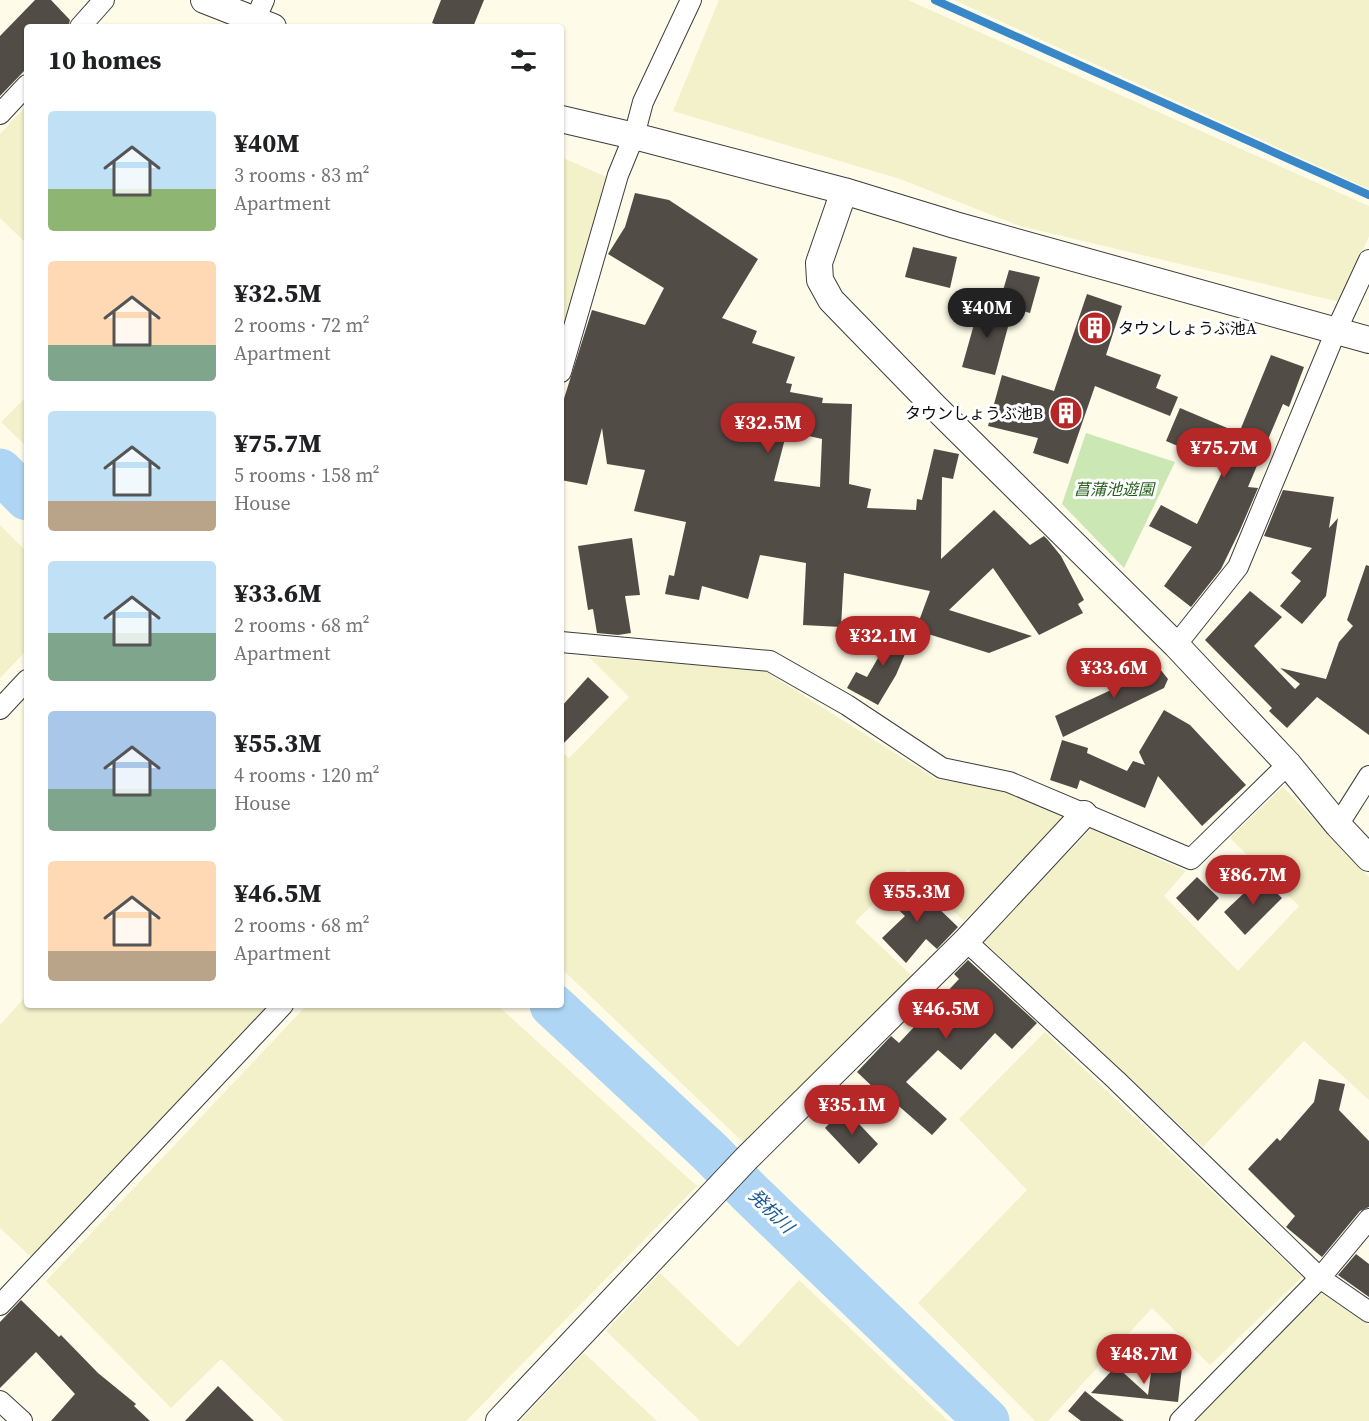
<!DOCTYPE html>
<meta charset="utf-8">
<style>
:root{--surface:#fff;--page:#f2f2f2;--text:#202124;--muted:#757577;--accent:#b52827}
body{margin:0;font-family:"Source Serif 4","Noto Sans JP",serif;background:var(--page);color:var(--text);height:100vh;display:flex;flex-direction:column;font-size:22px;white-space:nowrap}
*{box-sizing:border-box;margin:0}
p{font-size:20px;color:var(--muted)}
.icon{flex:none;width:33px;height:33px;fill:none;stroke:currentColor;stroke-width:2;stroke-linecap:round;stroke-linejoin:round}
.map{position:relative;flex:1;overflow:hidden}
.panel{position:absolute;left:24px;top:24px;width:540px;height:984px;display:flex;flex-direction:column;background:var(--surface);border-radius:6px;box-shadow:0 2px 4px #0004}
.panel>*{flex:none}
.price{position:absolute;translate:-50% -51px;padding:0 14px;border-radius:21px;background:var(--accent);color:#fff;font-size:20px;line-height:39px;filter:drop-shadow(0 2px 3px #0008)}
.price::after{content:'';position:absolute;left:50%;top:36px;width:18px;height:14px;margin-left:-9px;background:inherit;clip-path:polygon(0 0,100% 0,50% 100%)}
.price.active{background:#222;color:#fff}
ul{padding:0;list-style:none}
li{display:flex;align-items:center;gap:18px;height:150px;padding:0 24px}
li span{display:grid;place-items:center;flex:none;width:168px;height:120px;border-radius:6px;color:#555}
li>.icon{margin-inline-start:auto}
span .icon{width:72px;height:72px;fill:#fffc;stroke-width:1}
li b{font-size:26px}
h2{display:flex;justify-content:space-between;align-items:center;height:72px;padding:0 24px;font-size:26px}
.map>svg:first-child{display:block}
.farmland{fill:#f3f1ca}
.green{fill:#cbe7b4}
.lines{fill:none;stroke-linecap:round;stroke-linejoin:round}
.stream{stroke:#3787c9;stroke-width:8}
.river{stroke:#aed6f4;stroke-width:45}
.building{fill:#524c47;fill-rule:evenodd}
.minor-casing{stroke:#3d3d3d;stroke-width:22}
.tertiary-casing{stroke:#3d3d3d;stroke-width:28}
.minor{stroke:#fff;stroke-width:20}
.tertiary{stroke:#fff;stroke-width:26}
.labels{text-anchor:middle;stroke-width:6;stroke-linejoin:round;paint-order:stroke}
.poi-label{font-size:16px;fill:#0a0a0a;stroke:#fff;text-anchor:start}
.park-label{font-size:16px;font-style:italic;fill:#285f1d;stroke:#fff}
.water-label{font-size:18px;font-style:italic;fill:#185997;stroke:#fff}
</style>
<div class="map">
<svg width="1369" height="1421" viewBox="0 0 1369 1421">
<rect width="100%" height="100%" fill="#fefbe8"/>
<path class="farmland" d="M719,0H908L1369,206V236L1340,302L1020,226L900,179L673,111Z
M954,0H1369V189Z
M27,105V244L0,218V134Z
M561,157L611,179L561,346Z
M27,396V447L1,422Z
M0,525L27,552V650L0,678Z
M589,657L763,670L936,779L1001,790L1064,818L964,921L908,869L855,922L912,976L747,1146L561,968V751L569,758L629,697Z
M1283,787L1369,877V1100L1304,1041L1203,1147L982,940L1091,829L1186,871L1164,896L1238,971L1299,906L1230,838Z
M27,995V1005H273L32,1258L0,1228V1025Z
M307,1005H497L697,1186L466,1421H284L221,1359L171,1408L46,1281Z
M1045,1032L1302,1277L1210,1365L1152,1308L1048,1421H1035L918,1303L1027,1190L959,1119Z
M660,1273L738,1347L799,1280L948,1421H700L606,1331Z
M1320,1292L1369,1325V1421H1194Z
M584,1353L657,1421H520Z"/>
<path class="green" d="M1086,433L1175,462L1124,568L1062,504Z"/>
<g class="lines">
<path class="stream" d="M935,0L1369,195"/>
<path class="river" d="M0,471L27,498
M552,1005L711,1153L750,1193L987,1421"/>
</g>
<path class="building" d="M35,0H51L70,20L68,27H27V68L0,96V36Z
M441,0H484L473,27H443L432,23Z
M635,193L669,200L758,259L722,318L757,331L752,343L795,357L786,383L792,384L790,392L823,398L822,403L852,404L849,484L871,489L867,508L916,510L917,499L922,500L934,449L959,454L953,479L942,477L941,559L994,510L1030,545L1044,536L1048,540L1061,556L1084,600L1078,604L1083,613L1039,635L993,568L949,610L1032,636L989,653L925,633L909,648L930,591L844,573L841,627L803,625L806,563L760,555L748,599L702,586L699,600L665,594L669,575L674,576L686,522L634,511L645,470L607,464L602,428L587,485L561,480V408L592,310L645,325L664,288L608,254L625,227ZM787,431L822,439L820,487L774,481Z
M913,247L957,257L950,288L905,277Z
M1009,270L1040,277L1030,313L999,304Z
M1087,294L1122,306L1106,355L1161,375L1156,388L1178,397L1170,416L1095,386L1068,464L1033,453L1038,438L988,426L1002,375L1054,391Z
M980,303L1012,312L995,375L962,367Z
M1271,355L1304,367L1289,407L1283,404L1248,487L1258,488L1240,530L1221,569L1191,607L1164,586L1192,547L1149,526L1161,505L1197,524L1225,466L1166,441L1180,408L1239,433Z
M1283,490L1334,497L1329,528L1338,518L1326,596L1302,624L1280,606L1301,581L1291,573L1312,548L1264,536Z
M632,538L640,595L625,596L631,633L618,635L597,633L593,609L588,610L578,546Z
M1366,565L1369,566V735L1317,697L1287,728L1269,711L1272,708L1205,640L1250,591L1282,617L1254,646L1295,689L1300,684L1280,668L1326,679L1339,642L1353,626L1347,620Z
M889,626L914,633L896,675L878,705L847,688L856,672L867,677L878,658Z
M1152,659L1168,679L1164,688L1063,737L1055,716L1111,690L1110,689L1129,679Z
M588,677L609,697L561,746V707Z
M1164,710L1190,725L1246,785L1202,826L1158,776L1145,808L1080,780L1077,789L1050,780L1062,740L1088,748L1087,753L1127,771L1133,761L1145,765L1139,752Z
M1197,877L1219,898L1198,921L1176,898Z
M1261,877L1282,898L1245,935L1224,912Z
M909,880L958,927L937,949L926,939L906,963L882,938L905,916L889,901Z
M968,960L1037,1023L1012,1049L995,1033L961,1070L938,1050L906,1082L947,1119L932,1135L878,1088L876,1090L857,1072L891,1036L899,1043L959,979L954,974Z
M1319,1079L1345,1084L1339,1110L1369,1141V1207L1360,1211L1322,1257L1286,1227L1295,1216L1248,1169L1277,1138L1280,1141L1314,1102Z
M844,1108L878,1144L859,1164L825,1128Z
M1356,1254L1369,1264V1297L1338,1275Z
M21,1300L59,1337L61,1335L98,1373L136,1404L134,1406L150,1421H51L75,1394L36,1352L0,1388V1322Z
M1152,1365L1182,1368L1178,1402L1091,1393L1116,1366L1148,1395Z
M218,1386L254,1421H185Z
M1085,1391L1096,1400L1124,1421H1081L1068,1411Z"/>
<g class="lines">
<defs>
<path id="minor" d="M255,20L264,0
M80,27L104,0
M0,114L27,85
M561,372L618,175L634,136L643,102L691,0
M561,642L770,661L847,705L942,768L1009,782L1191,859L1288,764
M1176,645L1238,567L1336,331L1369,260
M0,709L27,680
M1338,825L1369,776
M966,941L1116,1080L1320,1278L1369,1312
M0,1305L283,1005
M0,1401L22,1421
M1180,1421L1320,1278L1369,1219"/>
<path id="tertiary" d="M204,0L273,27
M561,119L634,136L844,191L955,225L1369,340
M844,191L819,263L820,280L831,300L934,406L1176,645L1288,764L1338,825L1369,858
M499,1421L746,1159L966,941L1084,814"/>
</defs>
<use href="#minor" class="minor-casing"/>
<use href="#tertiary" class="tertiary-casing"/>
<use href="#minor" class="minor"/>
<use href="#tertiary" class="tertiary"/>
</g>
<defs>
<symbol id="building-disc" viewBox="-11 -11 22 22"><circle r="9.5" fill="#b52827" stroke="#fff"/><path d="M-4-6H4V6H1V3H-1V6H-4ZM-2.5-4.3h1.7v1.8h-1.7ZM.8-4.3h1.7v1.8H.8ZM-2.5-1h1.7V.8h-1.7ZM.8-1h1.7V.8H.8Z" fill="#fff"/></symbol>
</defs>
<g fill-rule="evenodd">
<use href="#building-disc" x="1076" y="309" width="38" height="38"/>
<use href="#building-disc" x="1047" y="394" width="38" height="38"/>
</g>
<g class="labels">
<g class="poi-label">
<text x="1118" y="334">タウンしょうぶ池A</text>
<text x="1043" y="419" text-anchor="end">タウンしょうぶ池B</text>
</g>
<g class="park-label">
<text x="1114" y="495">菖蒲池遊園</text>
</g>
<g class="water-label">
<text transform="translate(771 1211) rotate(44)" y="6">発杭川</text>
</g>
</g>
</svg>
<b class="price active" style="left:987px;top:339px">¥40M</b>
<b class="price" style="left:768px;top:454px">¥32.5M</b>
<b class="price" style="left:1224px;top:479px">¥75.7M</b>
<b class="price" style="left:883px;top:667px">¥32.1M</b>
<b class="price" style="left:1114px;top:699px">¥33.6M</b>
<b class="price" style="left:1253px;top:906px">¥86.7M</b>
<b class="price" style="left:917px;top:923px">¥55.3M</b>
<b class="price" style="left:946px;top:1040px">¥46.5M</b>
<b class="price" style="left:852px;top:1136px">¥35.1M</b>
<b class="price" style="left:1144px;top:1385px">¥48.7M</b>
<section class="panel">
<h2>10 homes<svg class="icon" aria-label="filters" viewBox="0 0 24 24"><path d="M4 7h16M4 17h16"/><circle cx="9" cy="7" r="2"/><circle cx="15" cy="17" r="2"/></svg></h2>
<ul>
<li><span style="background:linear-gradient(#bfe0f5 65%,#8fb573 0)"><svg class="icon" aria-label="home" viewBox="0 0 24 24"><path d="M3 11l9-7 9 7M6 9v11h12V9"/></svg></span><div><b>¥40M</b><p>3 rooms · 83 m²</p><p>Apartment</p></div></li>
<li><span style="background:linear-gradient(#ffd9b3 70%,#7fa58c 0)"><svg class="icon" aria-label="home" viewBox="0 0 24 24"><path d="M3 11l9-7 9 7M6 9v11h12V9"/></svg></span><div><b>¥32.5M</b><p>2 rooms · 72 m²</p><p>Apartment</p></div></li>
<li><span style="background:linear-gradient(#bfe0f5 75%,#b9a48a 0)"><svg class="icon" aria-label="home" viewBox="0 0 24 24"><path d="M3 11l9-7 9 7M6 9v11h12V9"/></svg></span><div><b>¥75.7M</b><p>5 rooms · 158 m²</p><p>House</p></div></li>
<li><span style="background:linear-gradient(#bfe0f5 60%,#7fa58c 0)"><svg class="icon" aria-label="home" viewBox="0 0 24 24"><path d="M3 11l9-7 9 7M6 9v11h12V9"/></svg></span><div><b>¥33.6M</b><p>2 rooms · 68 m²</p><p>Apartment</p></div></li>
<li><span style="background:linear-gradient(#a9c7e8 65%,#7fa58c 0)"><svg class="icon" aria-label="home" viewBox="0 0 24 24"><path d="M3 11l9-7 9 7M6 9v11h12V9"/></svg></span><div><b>¥55.3M</b><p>4 rooms · 120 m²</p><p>House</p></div></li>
<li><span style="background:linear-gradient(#ffd9b3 75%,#b9a48a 0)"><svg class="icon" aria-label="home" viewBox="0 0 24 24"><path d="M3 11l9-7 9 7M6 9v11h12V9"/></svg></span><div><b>¥46.5M</b><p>2 rooms · 68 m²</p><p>Apartment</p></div></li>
</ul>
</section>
</div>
